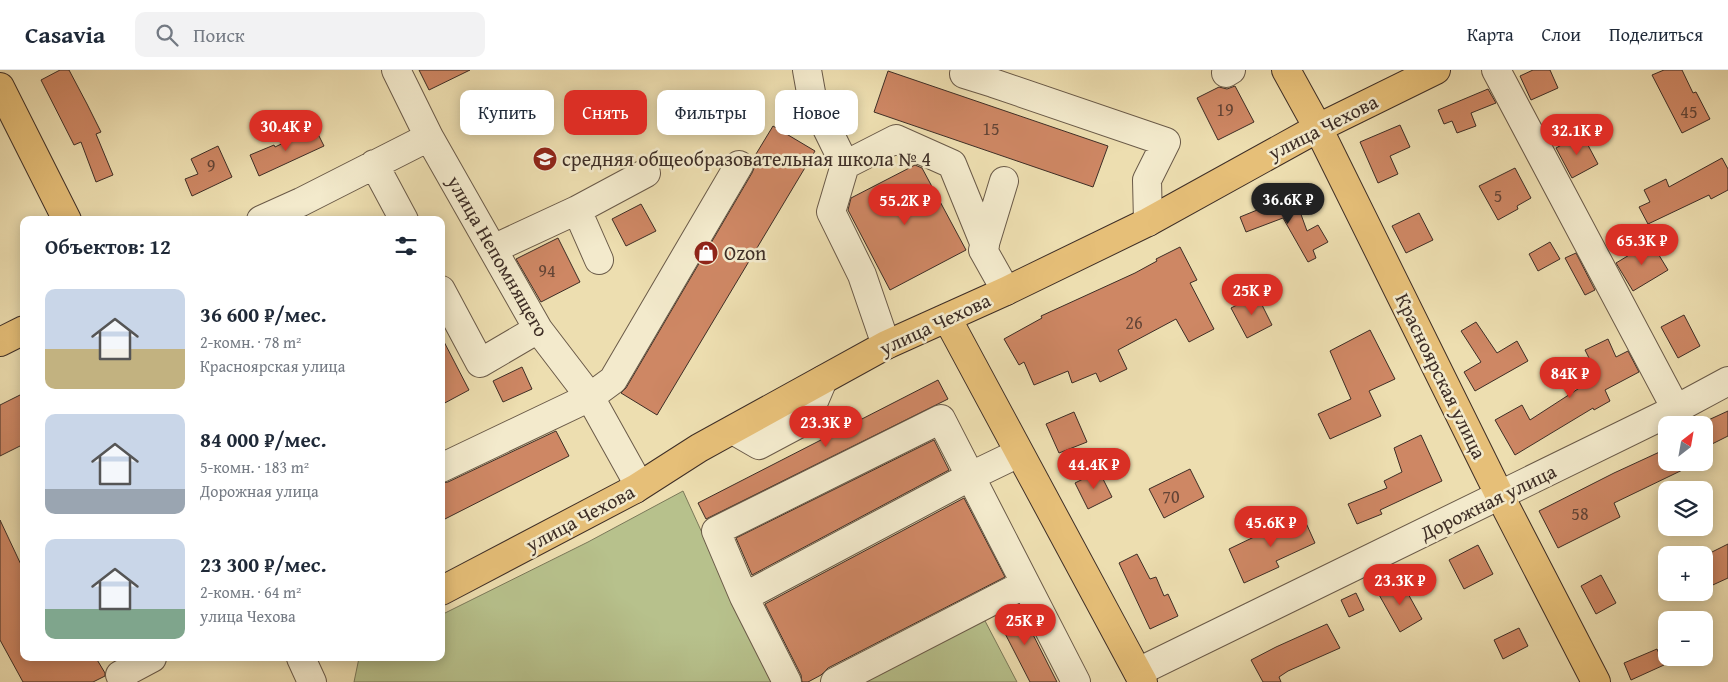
<!DOCTYPE html>
<html lang="ru">
<meta charset="utf-8">
<style>
:root{--surface:#fff;--page:#f2f2f3;--text:#1f2937;--muted:#747a83;--line:#e0e1e3;--accent:#d93025}
body{margin:0;font-family:"Gentium Book Plus",serif;background:var(--page);color:var(--text);height:100vh;display:flex;flex-direction:column;font-size:19px;white-space:nowrap}
*{box-sizing:border-box;margin:0}
p{font-size:16px;color:var(--muted)}
.icon{flex:none;width:28px;height:28px;fill:none;stroke:currentColor;stroke-width:2;stroke-linecap:round;stroke-linejoin:round}
.map{position:relative;flex:1;overflow:hidden}
.details{position:absolute;left:20px;top:146px;width:425px;height:445px;display:flex;flex-direction:column;background:var(--surface);border-radius:10px;box-shadow:0 2px 12px #0003}
.details>*{flex:none}
.banner{position:absolute;left:460px;top:20px;width:475px;height:45px;display:flex;gap:10px}
.needle{width:32px;rotate:31deg}
.tools{position:absolute;left:1658px;top:346px;display:grid;gap:10px}
.tools a{display:grid;place-items:center;width:55px;height:55px;border-radius:10px;background:var(--surface);box-shadow:0 2px 12px #0003;font-size:25px}
.price{position:absolute;translate:-50% -42px;padding:0 11px;border-radius:18px;background:var(--accent);color:#fff;font-size:16px;line-height:32px;filter:drop-shadow(0 1px 2px #0008)}
.price::after{content:'';position:absolute;left:50%;top:30px;width:15px;height:11px;margin-left:-8px;background:inherit;clip-path:polygon(0 0,100% 0,50% 100%)}
.price.active{background:#222;color:#fff}
ul{padding:0;list-style:none}
li{display:flex;align-items:center;gap:15px;height:125px;padding:0 25px}
li span{display:grid;place-items:center;flex:none;width:140px;height:100px;border-radius:10px;color:#555}
li>.icon{margin-inline-start:auto}
span .icon{width:60px;height:60px;fill:#fffc;stroke-width:1}
li b{font-size:21px}
h2{display:flex;justify-content:space-between;align-items:center;height:60px;padding:0 25px;font-size:21px}
.pill{padding:0 18px;border-radius:10px;background:var(--surface);box-shadow:0 2px 12px #0003;font-size:18px;line-height:45px}
.pill.active{background:var(--accent);color:#fff}
header{display:flex;align-items:center;gap:30px;box-sizing:border-box;height:70px;padding:0 25px;background:var(--surface);border-bottom:1px solid var(--line)}
header strong{font-size:24px}
nav{display:flex;gap:28px;margin-inline-start:auto;font-size:18px}
.search{width:350px;height:45px;background:var(--page);display:flex;align-items:center;gap:12px;box-sizing:border-box;padding:0 18px;border-radius:10px;color:var(--muted);font-size:19px}
.map>svg:first-child{display:block}
.green{fill:#b7c18c;stroke:#7a7859}
.building{fill:#ce8764;stroke:#3e2e26}
.lines{fill:none;stroke-linecap:round;stroke-linejoin:round}
.minor-casing{stroke:#6a5a48;stroke-width:30}
.major-casing{stroke:#3e2e26;stroke-width:30}
.minor{stroke:#f3eacc;stroke-width:28}
.major{stroke:#e6bf78;stroke-width:28}
.labels{text-anchor:middle;stroke-width:5;stroke-linejoin:round;paint-order:stroke}
.number-label{font-size:18px;fill:#624436}
.street-label{font-size:20px;fill:#3e2e26;stroke:#f3eacc}
.poi-label{font-size:20px;fill:#3e2e26;stroke:#f3eacc;text-anchor:start}
</style>
<header>
<strong>Casavia</strong>
<div class="search"><svg class="icon" aria-label="search" viewBox="0 0 24 24"><circle cx="10" cy="10" r="6"/><path d="M15 15l6 6"/></svg>Поиск</div>
<nav><a>Карта</a><a>Слои</a><a>Поделиться</a></nav>
</header>
<div class="map">
<svg width="1728" height="612" viewBox="0 0 1728 612">
<rect width="100%" height="100%" fill="#eddeb0"/>
<filter id="stains"><feTurbulence type="fractalNoise" baseFrequency=".004" numOctaves="4"/><feColorMatrix values="0 0 0 0 .2 0 0 0 0 .09 0 0 0 0 .02 0 0 0 .5 -.17"/></filter>
<radialGradient id="worn" r=".72"><stop offset=".6" stop-color="#630" stop-opacity="0"/><stop offset="1" stop-color="#630" stop-opacity=".3"/></radialGradient>
<path class="green" d="M683,421L744,555L777,612H354L359,588H441V545L588,472Z
M984,549L1017,612H856Z"/>
<path class="building" d="M60,0H69L87,34L101,62L96,64L113,105L96,112L81,72L74,75L41,10Z
M419,0H470L429,20Z
M1533,0H1550L1558,18L1531,30L1520,6Z
M1664,0H1682L1693,23L1696,22L1710,49L1682,63L1652,5Z
M888,1L1108,76L1093,117L874,42Z
M1235,16L1254,52L1218,70L1197,28L1219,17L1227,19Z
M1488,19L1496,33L1471,43L1476,56L1457,63L1452,51L1444,54L1438,40Z
M1400,55L1410,77L1390,86L1398,104L1378,113L1360,72Z
M773,56L815,81L657,345L621,323L626,318L752,103L755,96L753,89Z
M315,58L324,76L259,106L250,85L274,75L275,77Z
M1582,64L1598,94L1572,108L1556,78Z
M218,76L232,107L192,126L185,109L198,104L191,89Z
M1722,88L1728,99V120L1711,129L1709,125L1648,154L1639,137L1650,132L1644,120L1666,109L1669,117Z
M915,95L922,98L966,180L890,220L848,140L851,128Z
M1515,98L1531,128L1517,136L1518,139L1498,150L1479,116Z
M1294,125L1307,161L1318,155L1328,172L1313,180L1316,188L1308,192L1283,148L1246,162L1240,147Z
M641,134L656,161L626,176L612,149Z
M1419,143L1433,170L1406,183L1392,156Z
M558,168L580,212L541,232L516,189Z
M1550,172L1560,189L1538,201L1529,184Z
M1651,172L1668,200L1633,221L1616,193Z
M1180,177L1197,210L1190,213L1214,259L1189,272L1176,249L1118,280L1127,299L1100,312L1096,303L1072,313L1068,301L1034,315L1024,292L1019,295L1004,269L1042,248L1041,246L1135,203L1157,191L1156,189Z
M1576,183L1595,220L1585,225L1565,188Z
M1257,225L1272,255L1247,268L1231,238Z
M1684,245L1700,276L1678,288L1661,257Z
M1476,252L1497,283L1517,271L1528,291L1475,321L1464,302L1481,292L1461,261Z
M1370,260L1395,309L1369,321L1381,346L1330,369L1318,344L1351,329L1330,281Z
M441,266L469,320L441,335Z
M1608,269L1616,287L1628,281L1639,302L1605,320L1610,331L1594,340L1593,338L1515,385L1495,350L1522,335L1530,350L1581,317L1574,304L1592,294L1585,280Z
M522,297L532,319L503,332L493,311Z
M938,310L948,329L706,449L698,433Z
M24,323V374L0,386V335Z
M1728,341V366L1704,378V352Z
M1074,342L1087,372L1059,383L1046,354Z
M556,361L569,386L441,451V413L448,412Z
M1421,365L1442,411L1380,440L1382,444L1357,454L1348,434L1387,418L1384,411L1402,402L1394,378Z
M934,370L949,400L752,505L736,468Z
M1666,379V392H1699L1614,433L1620,447L1558,478L1539,441L1614,403Z
M1190,399L1204,427L1164,448L1149,419Z
M1099,401L1112,427L1088,439L1075,413Z
M964,428L1005,507L828,598L821,605L808,612H802L801,605L765,534Z
M1302,444L1315,473L1276,491L1279,497L1244,513L1229,479Z
M0,450L24,501V588H96L105,603V606L93,612H23L0,570Z
M1728,474V508L1704,519V486Z
M1478,475L1493,504L1464,519L1449,490Z
M1137,484L1150,509L1156,507L1164,526L1168,524L1178,546L1150,559L1119,493Z
M1601,505L1616,533L1596,544L1581,516Z
M1401,511L1422,549L1400,562L1378,523Z
M1356,523L1364,540L1349,547L1341,530Z
M1018,535L1057,612H1030L996,546Z
M1327,554L1340,578L1288,601L1279,607L1281,612H1263L1251,590L1276,577Z
M1519,558L1528,576L1503,589L1494,570Z
M1657,579L1664,595L1631,610L1624,593Z"/>
<g class="lines">
<defs>
<path id="minor" d="M396,0L429,67L538,259L590,327L634,406L635,419
M807,0L812,28L845,95L831,142L862,205L886,275
M965,0L964,4L993,13L1166,72L1147,110L1148,152
M1496,0L1676,339
M1226,3L1231,0
M374,94L404,150
M845,95L896,69L952,94L985,175
M1004,111L983,180L1006,221
M577,140L646,103
M261,150L301,132L429,67
M493,179L577,140L599,190
M441,220L480,293L538,259
M733,360L759,375L806,350L823,310
M441,398L590,327L613,310L739,95
M744,527L716,461L941,349L1076,612
M301,588L312,612
M1138,602L1676,339L1728,311
M120,605L152,588
M787,612L744,527L971,406L1019,383
M835,612L1025,514"/>
<path id="major" d="M1286,0L1318,58L1500,426L1596,612
M0,17L67,150
M947,248L1143,612
M0,272L24,260
M441,521L635,419L699,378L886,275L1006,221L1148,152L1318,58L1436,0"/>
</defs>
<use href="#minor" class="minor-casing"/>
<use href="#major" class="major-casing"/>
<use href="#minor" class="minor"/>
<use href="#major" class="major"/>
</g>
<defs>
<symbol id="school-disc" viewBox="-11 -11 22 22"><circle r="9.5" fill="#8f2418" stroke="#f3eacc"/><path d="M0-5L7-2L0 1L-7-2ZM-4 1L0 2.5L4 1V4Q0 6-4 4Z" fill="#fff"/></symbol>
<symbol id="shop-disc" viewBox="-11 -11 22 22"><circle r="9.5" fill="#8f2418" stroke="#f3eacc"/><path d="M-5-2.5h2.3a2.7 3.5 0 0 1 5.4 0H5L5.5 6h-11ZM-1.5-2.5h3a1.5 2.3 0 0 0-3 0Z" fill="#fff"/></symbol>
</defs>
<g fill-rule="evenodd">
<use href="#school-disc" x="531" y="75" width="28" height="28"/>
<use href="#shop-disc" x="692" y="169" width="28" height="28"/>
</g>
<g class="labels">
<g class="number-label">
<text x="1225" y="46">19</text>
<text x="1689" y="48">45</text>
<text x="991" y="65">15</text>
<text x="211" y="102">9</text>
<text x="1498" y="132">5</text>
<text x="547" y="207">94</text>
<text x="1134" y="259">26</text>
<text x="1171" y="433">70</text>
<text x="1580" y="450">58</text>
</g>
<g class="street-label">
<text transform="translate(1323 57) rotate(-27)" y="7">улица Чехова</text>
<text transform="translate(498 186) rotate(60)" y="7">улица Непомнящего</text>
<text transform="translate(935 254) rotate(-25)" y="7">улица Чехова</text>
<text transform="translate(1441 306) rotate(64)" y="7">Красноярская улица</text>
<text transform="translate(1488 432) rotate(-26)" y="7">Дорожная улица</text>
<text transform="translate(580 448) rotate(-28)" y="7">улица Чехова</text>
</g>
<g class="poi-label">
<text x="562" y="96">средняя общеобразовательная школа № 4</text>
<text x="724" y="190">Ozon</text>
</g>
</g>
<rect width="100%" height="100%" filter="url(#stains)"/>
<rect width="100%" height="100%" fill="url(#worn)"/>
</svg>
<div class="tools">
<a><svg class="needle" viewBox="-14 -14 28 28"><path d="M0-13l5 13h-10z" fill="#e53935"/><path d="M0 13l5-13h-10z" fill="#747a83"/></svg></a>
<a><svg class="icon" aria-label="layers" viewBox="0 0 24 24"><path d="M12 4l9 5-9 5-9-5zM3 14l9 5 9-5"/></svg></a>
<a>+</a>
<a>−</a>
</div>
<b class="price" style="left:286px;top:82px">30.4K ₽</b>
<b class="price" style="left:1577px;top:86px">32.1K ₽</b>
<b class="price active" style="left:1288px;top:155px">36.6K ₽</b>
<b class="price" style="left:905px;top:156px">55.2K ₽</b>
<b class="price" style="left:1642px;top:196px">65.3K ₽</b>
<b class="price" style="left:1252px;top:246px">25K ₽</b>
<b class="price" style="left:1570px;top:329px">84K ₽</b>
<b class="price" style="left:826px;top:378px">23.3K ₽</b>
<b class="price" style="left:1094px;top:420px">44.4K ₽</b>
<b class="price" style="left:1271px;top:478px">45.6K ₽</b>
<b class="price" style="left:1400px;top:536px">23.3K ₽</b>
<b class="price" style="left:1025px;top:576px">25K ₽</b>
<div class="banner">
<a class="pill">Купить</a>
<a class="pill active">Снять</a>
<a class="pill">Фильтры</a>
<a class="pill">Новое</a>
</div>
<section class="details">
<h2>Объектов: 12<svg class="icon" aria-label="filters" viewBox="0 0 24 24"><path d="M4 7h16M4 17h16"/><circle cx="9" cy="7" r="2"/><circle cx="15" cy="17" r="2"/></svg></h2>
<ul>
<li><span style="background:linear-gradient(#c9d6e8 60%,#c2b280 0)"><svg class="icon" aria-label="home" viewBox="0 0 24 24"><path d="M3 11l9-7 9 7M6 9v11h12V9"/></svg></span><div><b>36 600 ₽/мес.</b><p>2-комн. · 78 m²</p><p>Красноярская улица</p></div></li>
<li><span style="background:linear-gradient(#c9d6e8 75%,#9aa5b1 0)"><svg class="icon" aria-label="home" viewBox="0 0 24 24"><path d="M3 11l9-7 9 7M6 9v11h12V9"/></svg></span><div><b>84 000 ₽/мес.</b><p>5-комн. · 183 m²</p><p>Дорожная улица</p></div></li>
<li><span style="background:linear-gradient(#c9d6e8 70%,#7fa58c 0)"><svg class="icon" aria-label="home" viewBox="0 0 24 24"><path d="M3 11l9-7 9 7M6 9v11h12V9"/></svg></span><div><b>23 300 ₽/мес.</b><p>2-комн. · 64 m²</p><p>улица Чехова</p></div></li>
</ul>
</section>
</div>
